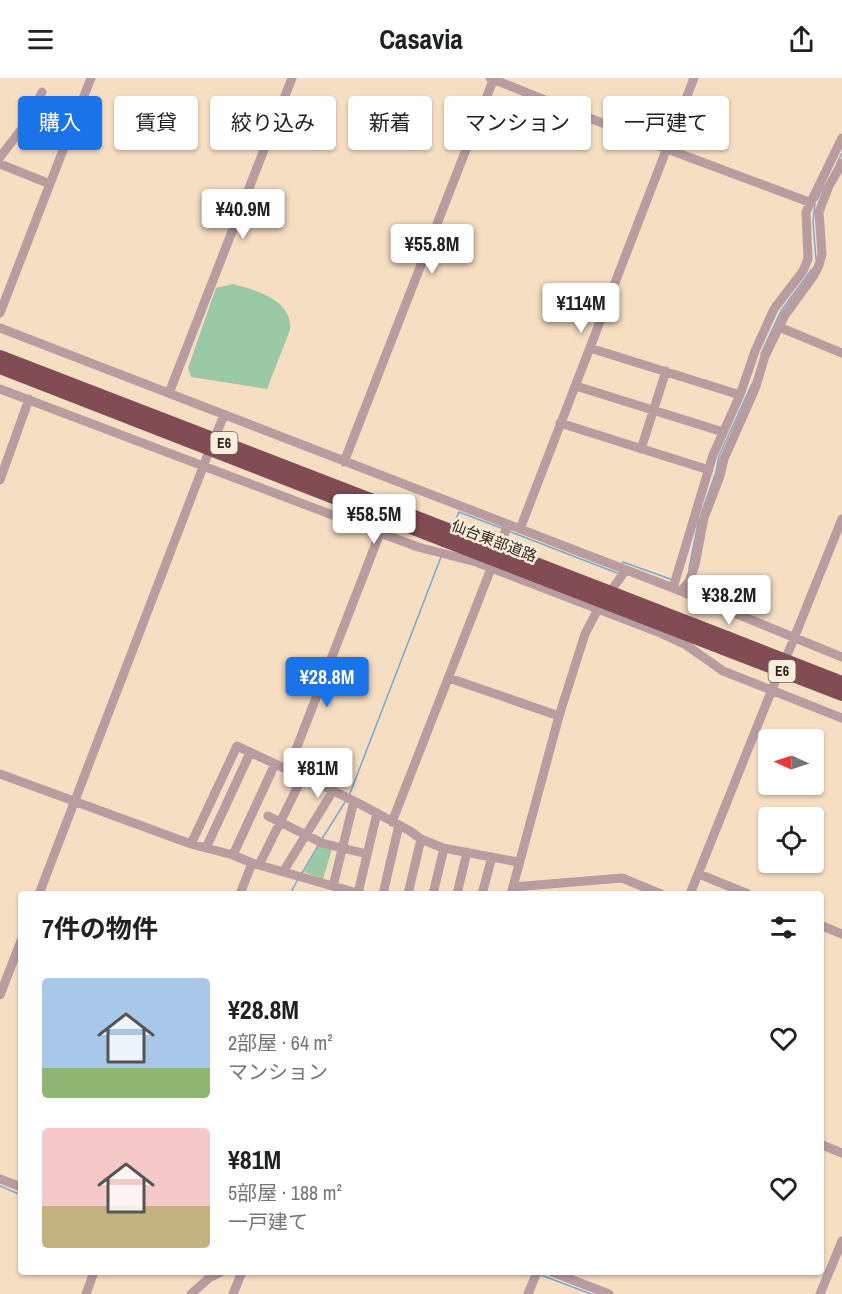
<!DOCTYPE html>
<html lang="ja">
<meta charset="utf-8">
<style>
:root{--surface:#fff;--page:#f6f6f6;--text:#202124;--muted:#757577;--accent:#1a73e8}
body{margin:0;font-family:"Archivo Narrow","Noto Sans JP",sans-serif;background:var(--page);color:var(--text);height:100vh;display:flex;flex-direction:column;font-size:22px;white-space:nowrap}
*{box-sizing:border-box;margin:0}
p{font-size:20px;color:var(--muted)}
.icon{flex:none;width:33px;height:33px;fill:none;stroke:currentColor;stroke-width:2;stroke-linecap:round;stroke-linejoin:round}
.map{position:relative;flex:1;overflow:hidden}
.side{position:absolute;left:18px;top:813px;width:806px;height:384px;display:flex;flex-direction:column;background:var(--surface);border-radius:6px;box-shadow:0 2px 4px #0004}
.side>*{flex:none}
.hud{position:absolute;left:18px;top:18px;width:807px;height:54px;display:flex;gap:12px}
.needle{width:39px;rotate:273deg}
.fabs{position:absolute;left:758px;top:651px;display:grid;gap:12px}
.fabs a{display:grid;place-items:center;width:66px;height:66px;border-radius:6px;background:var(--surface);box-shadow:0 2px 4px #0004;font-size:30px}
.price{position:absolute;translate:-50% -51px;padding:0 14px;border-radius:6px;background:#fff;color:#222;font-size:20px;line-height:39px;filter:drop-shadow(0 2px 3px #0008)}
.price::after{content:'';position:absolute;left:50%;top:36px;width:18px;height:14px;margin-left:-9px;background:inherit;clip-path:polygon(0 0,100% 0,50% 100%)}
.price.current{background:var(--accent);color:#fff}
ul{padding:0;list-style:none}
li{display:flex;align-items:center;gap:18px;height:150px;padding:0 24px}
li span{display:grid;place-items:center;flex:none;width:168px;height:120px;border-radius:6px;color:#555}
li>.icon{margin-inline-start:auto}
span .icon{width:72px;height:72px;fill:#fffc;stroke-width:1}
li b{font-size:26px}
h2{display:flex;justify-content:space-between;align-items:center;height:72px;padding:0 24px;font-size:26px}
.tag{padding:0 21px;border-radius:6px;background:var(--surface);box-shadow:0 2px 4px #0004;font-size:21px;line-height:54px}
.tag.current{background:var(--accent);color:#fff}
header{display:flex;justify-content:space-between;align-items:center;height:78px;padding:0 24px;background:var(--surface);font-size:27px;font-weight:700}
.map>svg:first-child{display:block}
.green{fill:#9bc8a5}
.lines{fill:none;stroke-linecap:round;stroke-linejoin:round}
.stream{stroke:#78a8cc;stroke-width:1.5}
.minor{stroke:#b89c9f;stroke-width:9}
.highway{stroke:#814c53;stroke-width:14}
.highway-bridge{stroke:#814c53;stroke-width:14}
.labels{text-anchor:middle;stroke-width:5;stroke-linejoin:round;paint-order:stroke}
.shield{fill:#fceddc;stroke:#6b6054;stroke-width:1.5}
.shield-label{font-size:14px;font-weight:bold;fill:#2d241a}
.street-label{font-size:15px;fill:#2d241a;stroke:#fceddc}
</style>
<header><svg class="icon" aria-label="menu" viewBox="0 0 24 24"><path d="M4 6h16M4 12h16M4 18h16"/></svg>Casavia<svg class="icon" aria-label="share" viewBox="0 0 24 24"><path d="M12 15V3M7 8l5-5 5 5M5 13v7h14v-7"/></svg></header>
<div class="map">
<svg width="842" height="1216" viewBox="0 0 842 1216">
<rect width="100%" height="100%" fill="#f6dec3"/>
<path class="green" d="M233,206C256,212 293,222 290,252L267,311L191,299L188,290L216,210Z
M319,768L332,771L323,801L304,794Z"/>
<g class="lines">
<path class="stream" d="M837,85L842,75
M817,122L824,108
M815,126L813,144L816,181
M761,276L781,233L812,191
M701,436L716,394L719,378L752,306
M454,446L459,434L504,451
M511,454L617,495
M622,486L623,484L673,502
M689,491L699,440
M349,718L441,479
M322,761L345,724
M302,795L318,768
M290,816L298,801
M0,1108L21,1117
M541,1197L591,1216"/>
<path class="minor" d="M490,0L667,71L809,124
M0,79L28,43L42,14
M0,86L50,106
M0,235L91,0
M779,249L842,275
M0,250L673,510L842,579
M590,270L740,317L713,377L673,510
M576,308L723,354
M0,311L380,455L418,469L476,484L658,554L686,567L723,593L842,640
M169,315L292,0
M740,317L755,273L774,231L803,193L808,181L806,134L842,60
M560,345L709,392
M217,354L224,337
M641,371L666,293
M344,384L494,0
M0,402L29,321
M520,451L694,0
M681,513L689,504L695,487L704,440L720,398L724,381L755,311L765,278L785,237L814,197L819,187L822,176L819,134L829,108L842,85
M788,575L842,441
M449,600L559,638
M0,696L191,766L233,777L252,785L361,816
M303,698L360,726L410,753L421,761L443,770L518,784
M268,738L322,765L367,776
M392,744L508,447
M191,766L237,668L288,692
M206,770L250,675
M233,777L275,686
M259,787L303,698L288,692L380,455
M283,794L333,713
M699,796L748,816
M333,808L354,723
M513,809L622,800L661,816
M358,815L377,735
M39,816L208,376
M240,816L252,785
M383,816L399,747
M408,816L421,761
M433,816L444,770
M457,816L467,774
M482,816L492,779
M511,816L559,638L585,556L598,531L625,493
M690,816L777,599
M820,847L842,856
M0,917L21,863
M820,1066L842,1075
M0,1101L21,1109
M552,1194L609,1216
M86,1216L94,1194
M191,1216L209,1200L221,1194
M233,1216L242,1194
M528,1216L537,1194
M820,1216L842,1163"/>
<path class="highway" d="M0,279L448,452
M0,289L444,462
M727,560L842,605
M723,570L842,616"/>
<path class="highway-bridge" d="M448,452L727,560
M444,462L723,570"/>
</g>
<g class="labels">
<g class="shield">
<rect x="210.5" y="354" width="27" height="22" rx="4.5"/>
<rect x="768.5" y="582" width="27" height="22" rx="4.5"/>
</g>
<g class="shield-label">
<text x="224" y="370">E6</text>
<text x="782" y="598">E6</text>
</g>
<g class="street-label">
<text transform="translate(494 463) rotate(21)" y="5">仙台東部道路</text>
</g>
</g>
</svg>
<div class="fabs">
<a><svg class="needle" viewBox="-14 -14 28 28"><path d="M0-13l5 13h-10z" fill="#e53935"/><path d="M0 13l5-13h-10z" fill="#757577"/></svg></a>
<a><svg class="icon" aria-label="locate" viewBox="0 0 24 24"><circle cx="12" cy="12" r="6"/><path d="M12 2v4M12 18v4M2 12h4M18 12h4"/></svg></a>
</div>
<b class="price" style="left:243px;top:162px">¥40.9M</b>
<b class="price" style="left:432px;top:197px">¥55.8M</b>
<b class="price" style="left:581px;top:256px">¥114M</b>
<b class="price" style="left:374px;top:467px">¥58.5M</b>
<b class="price" style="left:729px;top:548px">¥38.2M</b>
<b class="price current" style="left:327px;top:630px">¥28.8M</b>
<b class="price" style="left:318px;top:721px">¥81M</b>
<div class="hud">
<a class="tag current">購入</a>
<a class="tag">賃貸</a>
<a class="tag">絞り込み</a>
<a class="tag">新着</a>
<a class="tag">マンション</a>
<a class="tag">一戸建て</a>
</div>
<section class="side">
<h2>7件の物件<svg class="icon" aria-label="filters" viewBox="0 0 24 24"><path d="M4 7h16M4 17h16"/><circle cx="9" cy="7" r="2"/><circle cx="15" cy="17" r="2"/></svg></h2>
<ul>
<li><span style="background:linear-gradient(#a9c7e8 75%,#8fb573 0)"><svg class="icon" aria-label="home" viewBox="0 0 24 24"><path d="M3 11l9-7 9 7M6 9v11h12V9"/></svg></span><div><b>¥28.8M</b><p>2部屋 · 64 m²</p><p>マンション</p></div><svg class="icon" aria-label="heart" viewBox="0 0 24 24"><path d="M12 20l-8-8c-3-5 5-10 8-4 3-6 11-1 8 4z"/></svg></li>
<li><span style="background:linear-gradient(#f6c9c9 65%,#c2b280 0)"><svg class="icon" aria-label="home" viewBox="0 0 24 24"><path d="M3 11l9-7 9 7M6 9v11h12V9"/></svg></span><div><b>¥81M</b><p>5部屋 · 188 m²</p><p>一戸建て</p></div><svg class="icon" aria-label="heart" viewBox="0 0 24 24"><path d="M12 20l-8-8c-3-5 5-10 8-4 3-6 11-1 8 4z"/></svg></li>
</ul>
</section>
</div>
